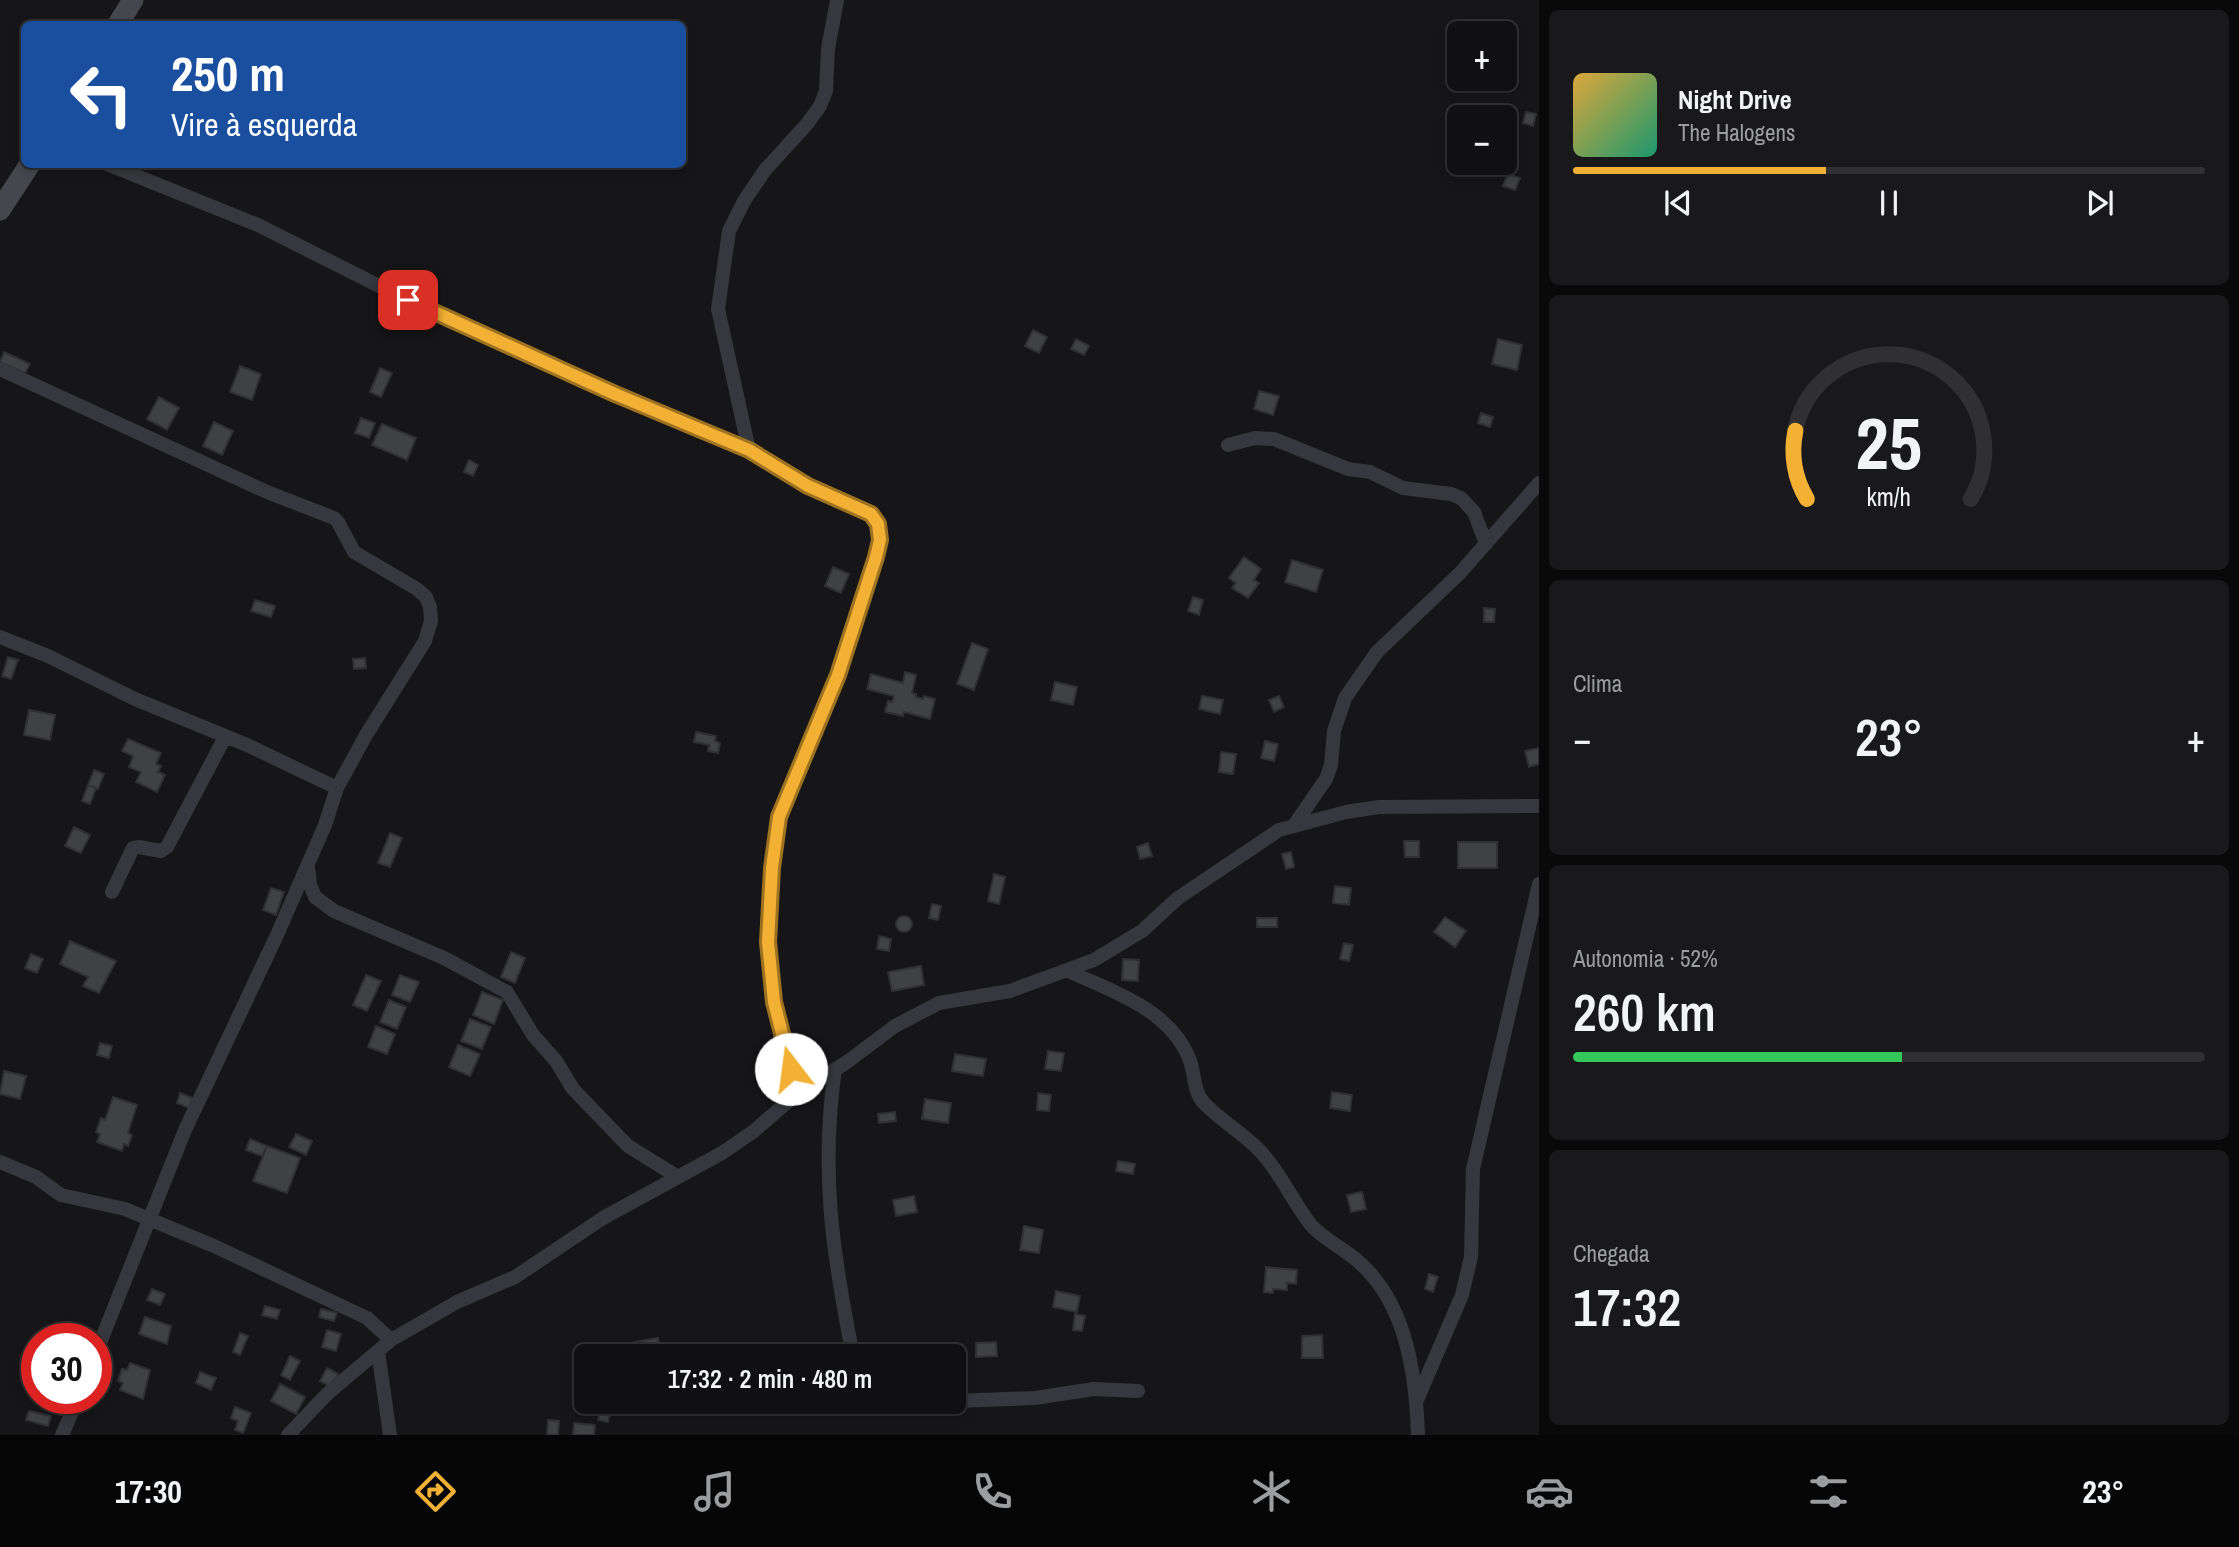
<!DOCTYPE html>
<html lang="pt">
<meta charset="utf-8">
<style>
:root{--surface:#101012;--page:#19191b;--text:#f1f3f6;--muted:#9c9d9f;--line:#303032;--accent:#f2b134}
body{margin:0;font-family:"Archivo Narrow",sans-serif;background:var(--page);color:var(--text);height:100vh;display:flex;flex-direction:column;font-size:26px;white-space:nowrap}
*{box-sizing:border-box;margin:0}
p{font-size:23px;color:var(--muted)}
.icon{flex:none;width:38px;height:38px;fill:none;stroke:currentColor;stroke-width:2;stroke-linecap:round;stroke-linejoin:round}
.map{position:relative;flex:1;overflow:hidden}
.drawer{display:flex;flex-direction:column;gap:10px;padding:10px;background:#09090a;width:700px}
.drawer>*{flex:none}
.top-card{position:absolute;left:21px;top:21px;width:665px;height:147px;border-radius:10px;box-shadow:0 4px 10px #0003,0 0 0 2px var(--line);background:#1a4fa0;color:#fff;overflow:hidden}
.fabs{position:absolute;left:1447px;top:21px;display:grid;gap:14px}
.fabs a{display:grid;place-items:center;width:70px;height:70px;border-radius:10px;background:var(--surface);box-shadow:0 4px 10px #0003,0 0 0 2px var(--line);font-size:35px}
.speed{position:absolute;left:21px;top:1323px;display:flex;gap:14px;font-size:35px;font-weight:700;text-align:center}
.speed>*{display:grid;place-content:center;width:91px;height:91px;border-radius:50%;background:var(--surface);box-shadow:0 4px 10px #0003,0 0 0 2px var(--line);line-height:1}
.speed .limit{border:10px solid #d22;background:#fff;color:#111}
.pin{position:absolute;display:grid;place-items:center;width:60px;height:60px;color:#fff;margin:-30px;border-radius:14px;box-shadow:0 4px 10px #0006}
.me{position:absolute;width:77px;margin:-38px;rotate:345deg;stroke-linejoin:round;filter:drop-shadow(0 0 5px #0008)}
.turn{display:flex;align-items:center;gap:24px;height:147px;padding:0 35px;font-size:32px}
.turn .icon{width:91px;height:91px;stroke-width:2.5}
.turn b{display:block;font-size:49px;line-height:60px}
.big{font-size:52px;font-weight:600;line-height:1.1}
.drawer .widget{flex:1;display:flex;flex-direction:column;justify-content:center;gap:10px;min-width:0;padding:0 24px;border-radius:10px;background:var(--page)}
.drawer .dial{align-items:center;gap:0}
.dial svg{height:182px;overflow:visible;fill:none;stroke:var(--line);stroke-width:7;stroke-linecap:round;text-anchor:middle}
.dial text{fill:var(--text);stroke:none}
.song{display:flex;align-items:center;gap:21px}
.cover{width:84px;height:84px;border-radius:10px;background:linear-gradient(135deg,hsl(40 70% 55%),hsl(160 70% 35%))}
.played{height:7px;border-radius:4px;background:linear-gradient(90deg,var(--accent) 40%,var(--line) 40%)}
.keys{display:flex;justify-content:space-around;direction:ltr}
.heat{display:flex;justify-content:space-between;align-items:center;font-size:38px;direction:ltr}
.charge{height:10px;border-radius:5px;background:linear-gradient(90deg,#34c759 52%,var(--line) 0)}
.trip{position:absolute;left:574px;top:1344px;width:392px;height:70px;border-radius:10px;background:var(--surface);box-shadow:0 4px 10px #0003,0 0 0 2px var(--line);font-weight:600;line-height:70px;text-align:center}
.dock{display:flex;height:112px;justify-content:space-around;align-items:center;background:#060607;color:var(--muted)}
.dock .icon{width:49px;height:49px}
.dock .selected{color:var(--accent)}
.dock b{font-size:32px;color:var(--text)}
main{display:flex;flex:1;min-height:0}
.map>svg:first-child{display:block}
.building{fill:#404145;stroke:#303034;stroke-width:2}
.lines{fill:none;stroke-linecap:round;stroke-linejoin:round}
.street{stroke:#37383d;stroke-width:14}
.secondary{stroke:#45474d;stroke-width:21}
.route-casing{stroke:#9d7322;stroke-width:18}
.route{stroke:#f2b134;stroke-width:12}
</style>
<main>
<div class="map">
<svg width="1539" height="1435" viewBox="0 0 1539 1435">
<rect width="100%" height="100%" fill="#161618"/>
<path class="building" d="M1526,112L1536,114L1533,126L1523,123Z
M1508,174L1520,178L1515,190L1503,186Z
M1033,330L1047,337L1039,353L1025,346Z
M1076,339L1089,346L1084,355L1071,349Z
M1498,339L1522,345L1517,370L1492,364Z
M4,352L30,364L25,373L0,362Z
M240,366L261,374L252,400L230,392Z
M380,368L392,373L381,397L370,392Z
M1259,391L1279,396L1273,415L1254,409Z
M159,397L179,408L167,430L147,419Z
M1481,413L1493,417L1490,427L1478,423Z
M361,418L375,423L369,438L355,433Z
M214,422L233,431L222,455L203,446Z
M382,424L416,438L407,460L372,445Z
M469,460L478,465L473,476L464,472Z
M1244,557L1261,569L1254,580L1259,583L1248,598L1232,588L1236,583L1229,578Z
M1292,560L1323,570L1316,592L1285,582Z
M833,567L849,574L841,593L825,586Z
M1193,597L1203,600L1199,615L1188,611Z
M255,600L275,606L271,617L251,611Z
M1484,608L1495,609L1494,622H1484Z
M972,643L988,649L974,690L957,684Z
M8,657L18,660L11,679L2,676Z
M365,658L366,668L354,669L353,659Z
M905,672L916,675L912,693L916,694V697L923,699L924,696L935,699L930,719L904,712L903,716L885,712L888,701L892,702L894,696L867,689L871,674L903,683Z
M1055,682L1077,687L1073,705L1051,700Z
M1202,696L1223,700L1220,714L1199,709Z
M1279,696L1284,707L1274,712L1269,700Z
M29,710L55,715L50,740L24,735Z
M696,732L716,736L715,741L720,743L718,753L708,751L709,745L694,742Z
M128,739L161,753L156,764L161,766L158,772L165,775L157,792L136,782L141,772L129,767L133,756L122,751Z
M1265,741L1278,744L1274,761L1261,758Z
M1539,748V764L1529,767L1525,751Z
M1221,752L1236,754L1233,774L1219,772Z
M94,770L104,774L98,789L88,785Z
M88,785L96,788L90,804L82,801Z
M74,827L90,835L81,853L65,846Z
M390,833L402,838L390,867L378,863Z
M1404,841H1419V857H1405Z
M1458,842H1497V868H1458Z
M1148,843L1152,856L1140,859L1137,847Z
M1291,852L1294,867L1286,869L1282,854Z
M994,874L1005,877L999,904L988,901Z
M1335,886L1351,888L1349,905L1333,903Z
M271,888L284,892L276,915L263,910Z
M932,904L941,906L938,920L929,918Z
M896 924a8 8 0 1 1 16 0a8 8 0 1 1-16 0Z
M1445,917L1466,931L1455,947L1434,932Z
M1257,918H1277V927H1257Z
M879,936L891,939L889,951L877,949Z
M70,941L116,961L99,993L83,986L88,977L60,964Z
M1344,943L1353,945L1349,961L1340,959Z
M511,952L525,958L515,983L501,977Z
M31,954L43,959L37,973L25,968Z
M1123,959L1139,960L1138,981L1122,980Z
M921,966L924,985L892,991L888,972Z
M366,975L381,981L367,1011L353,1005Z
M400,975L419,982L410,1002L392,995Z
M482,992L503,1000L494,1024L473,1015Z
M389,1000L406,1007L397,1029L380,1022Z
M470,1019L491,1027L482,1049L461,1041Z
M376,1026L395,1034L387,1054L368,1047Z
M100,1043L112,1046L109,1058L97,1055Z
M458,1045L480,1054L470,1076L449,1067Z
M1048,1051L1064,1053L1061,1071L1045,1069Z
M955,1054L986,1059L983,1076L952,1071Z
M4,1071L26,1076L20,1099L0,1094Z
M1332,1092L1352,1095L1350,1111L1330,1108Z
M180,1093L193,1098L189,1108L177,1103Z
M1038,1093L1051,1095L1049,1111L1037,1110Z
M113,1097L137,1105L128,1133L132,1135L128,1146L124,1144L122,1151L97,1142L100,1134L96,1132L101,1118L105,1120Z
M925,1099L951,1103L948,1123L922,1119Z
M895,1112L896,1121L879,1123L878,1114Z
M296,1134L312,1141L306,1155L289,1147Z
M250,1139L267,1146L262,1156L246,1150Z
M267,1146L300,1158L287,1193L253,1181Z
M1118,1161L1135,1164L1133,1174L1116,1171Z
M1362,1192L1366,1209L1351,1212L1347,1195Z
M914,1196L917,1212L896,1216L893,1200Z
M1024,1226L1043,1230L1039,1253L1020,1250Z
M1266,1267L1297,1270L1296,1284L1287,1283V1290L1273,1289V1293L1264,1292Z
M1429,1274L1438,1277L1433,1292L1425,1289Z
M152,1289L165,1294L160,1305L147,1300Z
M1056,1291L1080,1296L1077,1312L1053,1307Z
M265,1306L280,1310L277,1319L262,1315Z
M321,1309L337,1313L334,1321L319,1317Z
M1075,1314L1085,1316L1082,1331L1073,1330Z
M145,1317L171,1326L167,1344L139,1334Z
M327,1330L341,1334L336,1351L322,1347Z
M240,1333L248,1336L240,1355L233,1352Z
M1322,1335L1323,1358H1302V1336Z
M658,1338L661,1356H636L634,1342Z
M996,1342L997,1356L976,1357V1343Z
M576,1354L588,1356L586,1376L573,1374Z
M290,1356L300,1361L290,1380L281,1375Z
M130,1363L150,1370L143,1399L120,1390L123,1383L118,1381L122,1369L127,1370Z
M327,1368L338,1374L331,1387L320,1381Z
M200,1372L216,1378L211,1390L196,1383Z
M280,1384L305,1397L296,1414L271,1401Z
M602,1403L612,1405L608,1422L598,1420Z
M235,1407L251,1413L243,1433L235,1430L238,1421L231,1418Z
M29,1411L51,1416L48,1426L26,1420Z
M548,1420L559,1421L558,1435H547Z
M574,1423L595,1425L594,1435H573Z"/>
<g class="lines">
<path class="street" d="M107,164L258,225L425,309L749,450L808,486L871,514L879,524L880,540L876,557L838,675L779,817L772,868L768,942L774,1002L798,1093
M0,369L267,492L334,518L338,522L354,552L417,589L426,597L430,607L431,621L425,641L366,735L337,788L325,825L277,935L185,1130L96,1353
M1228,445L1255,438L1274,439L1348,469L1370,472L1403,488L1451,494L1461,498L1474,512L1486,544
M749,450L718,309L729,231L744,201L765,170L807,124L820,106L826,91L828,49L837,0
M0,637L48,656L135,699L247,745L337,788
M1295,824L1326,779L1331,765L1334,731L1345,698L1377,652L1460,573L1539,483
M308,867L310,884L315,897L334,911L444,958L507,992L533,1035L556,1061L573,1089L628,1146L678,1177
M112,892L133,848L139,847L161,851L167,847L225,737
M1068,971C1112,991 1169,1009 1189,1058C1195,1072 1193,1092 1204,1103C1221,1121 1243,1133 1260,1151C1281,1173 1292,1201 1311,1225C1325,1241 1346,1249 1361,1264C1407,1306 1416,1376 1418,1435
M835,1069C820,1173 833,1255 853,1356
M0,1162L36,1177L61,1195L125,1209L214,1246L367,1318L391,1340
M378,1351L390,1435
M1417,1400L1462,1295L1471,1257L1473,1169L1539,884
M954,1401L1035,1398L1094,1389L1138,1391
M865,1402L872,1405L934,1402
M62,1435L78,1398
M288,1435L327,1394L391,1340L457,1302L515,1277L603,1218L722,1153L754,1131L798,1093L847,1062L895,1026L939,1003L1010,991L1094,960L1142,931L1178,898L1279,830L1346,812L1379,807L1539,806"/>
<path class="secondary" d="M118,24L133,0
M0,210L30,164"/>
</g>
<g class="lines">
<g class="route-casing">
<path id="route" d="M408,300L615,394L749,450L808,486L871,514L878,524L880,540L876,557L838,675L779,817L772,868L768,942L774,1002L791,1069"/>
</g>
<use href="#route" class="route"/>
</g>
</svg>
<div class="fabs">
<a>+</a>
<a>−</a>
</div>
<div class="speed"><div class="limit">30</div></div>
<div class="pin" style="left:408px;top:300px;background:#d93025"><svg class="icon" aria-label="arrive" viewBox="0 0 24 24"><path d="M6 21V4h12l-3 4 3 4H6"/></svg></div>
<svg class="me" style="left:791px;top:1069px" viewBox="-20 -20 40 40"><circle r="19" fill="#fff"/><path d="M0-13L10 11 0 6-10 11z" fill="#f2b134"/></svg>
<div class="trip">17:32 · 2 min · 480 m</div>
<div class="top-card">
<div class="turn"><svg class="icon" aria-label="left" viewBox="0 0 24 24"><path d="M17 20v-9H6M10 6l-5 5 5 5"/></svg><div><b>250 m</b>Vire à esquerda</div></div>
</div>
</div>
<section class="drawer">
<div class="widget">
<div class="song"><i class="cover"></i><div><b>Night Drive</b><p>The Halogens</p></div></div>
<div class="played"></div>
<div class="keys"><svg class="icon" aria-label="previous" viewBox="0 0 24 24"><path d="M18 5L8 12l10 7zM5 5v14"/></svg><svg class="icon" aria-label="pause" viewBox="0 0 24 24"><path d="M8 5v14M16 5v14"/></svg><svg class="icon" aria-label="next" viewBox="0 0 24 24"><path d="M6 5l10 7-10 7zM19 5v14"/></svg></div>
</div>
<div class="widget dial"><svg viewBox="0 0 100 80">
<path d="M14 69A42 42 0 1 1 86 69"/>
<path d="M14 69A42 42 0 0 1 9 39" stroke="#f2b134"/>
<text x="50" y="56" font-size="32" font-weight="700">25</text>
<text x="50" y="72" font-size="11">km/h</text>
</svg></div>
<div class="widget"><p>Clima</p>
<div class="heat"><a>−</a><b class="big">23°</b><a>+</a></div>
</div>
<div class="widget"><p>Autonomia · 52%</p><b class="big">260 km</b><div class="charge"></div></div>
<div class="widget"><p>Chegada</p><b class="big">17:32</b></div>
</section>
</main>
<nav class="dock">
<b>17:30</b>
<svg class="icon selected" aria-label="directions" viewBox="0 0 24 24"><path d="M12 3l9 9-9 9-9-9zM9 14v-3h6M13 9l2 2-2 2"/></svg>
<svg class="icon" aria-label="music" viewBox="0 0 24 24"><path d="M9 18V5l10-2v13"/><circle cx="6" cy="18" r="3"/><circle cx="16" cy="16" r="3"/></svg>
<svg class="icon" aria-label="phone" viewBox="0 0 24 24"><path d="M5 4h4l2 5-3 2q2 4 5 5l2-3 5 2v4C11 20 4 13 5 4z"/></svg>
<svg class="icon" aria-label="climate" viewBox="0 0 24 24"><path d="M12 3v18M4 7l16 10M4 17L20 7"/></svg>
<svg class="icon" aria-label="car" viewBox="0 0 24 24"><path d="M5 17H2v-5l4-1 3-4h7l3 4 3 1v5h-3M9 17h6M6 11h13"/><circle cx="7" cy="17" r="2"/><circle cx="17" cy="17" r="2"/></svg>
<svg class="icon" aria-label="filters" viewBox="0 0 24 24"><path d="M4 7h16M4 17h16"/><circle cx="9" cy="7" r="2"/><circle cx="15" cy="17" r="2"/></svg>
<b>23°</b>
</nav>
